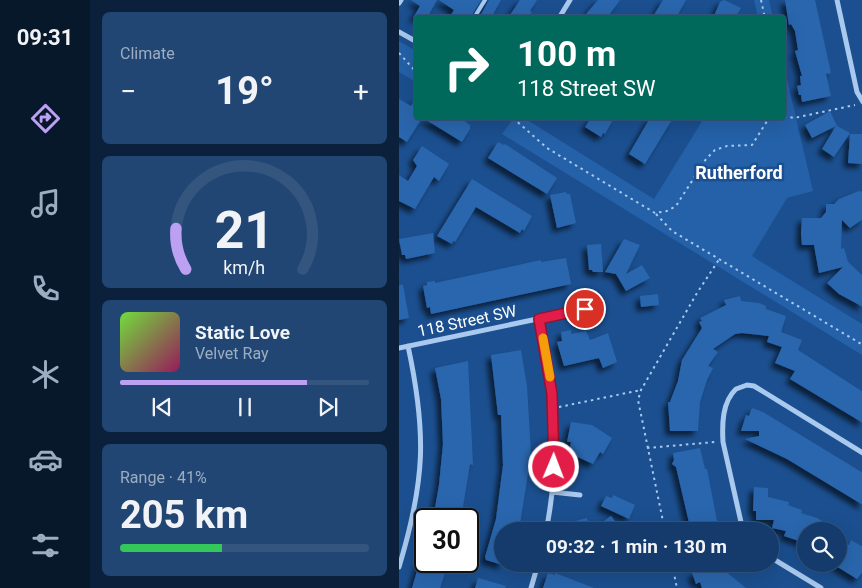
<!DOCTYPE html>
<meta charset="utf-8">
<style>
:root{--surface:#143b6b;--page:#214673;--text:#f1f3f6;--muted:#9dadc1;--line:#33557e;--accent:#bca0f2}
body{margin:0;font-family:Roboto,sans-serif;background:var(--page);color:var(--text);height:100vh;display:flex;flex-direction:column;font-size:19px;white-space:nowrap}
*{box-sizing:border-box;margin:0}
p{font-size:16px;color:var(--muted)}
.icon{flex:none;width:28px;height:28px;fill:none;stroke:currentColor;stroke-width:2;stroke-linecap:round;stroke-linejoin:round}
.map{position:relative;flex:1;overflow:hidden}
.drawer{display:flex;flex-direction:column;gap:12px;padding:12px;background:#0b203b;width:309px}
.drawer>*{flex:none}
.hud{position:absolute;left:15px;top:15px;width:372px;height:105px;border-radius:5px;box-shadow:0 5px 20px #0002,0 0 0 1px var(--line);background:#00695c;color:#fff;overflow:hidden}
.fabs{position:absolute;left:398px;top:522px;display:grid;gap:10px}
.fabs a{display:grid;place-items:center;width:50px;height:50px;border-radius:50%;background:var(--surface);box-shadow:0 5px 20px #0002,0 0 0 1px var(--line);font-size:25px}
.speed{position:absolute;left:15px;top:508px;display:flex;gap:10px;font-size:25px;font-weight:700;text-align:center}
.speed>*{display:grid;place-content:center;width:65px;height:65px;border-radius:50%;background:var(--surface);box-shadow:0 5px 20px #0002,0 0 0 1px var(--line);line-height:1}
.speed .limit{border:2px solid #111;border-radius:8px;background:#fff;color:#111}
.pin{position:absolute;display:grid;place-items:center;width:42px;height:42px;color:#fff;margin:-21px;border:2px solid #fff;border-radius:50%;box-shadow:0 1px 5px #0007}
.me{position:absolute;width:55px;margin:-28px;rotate:1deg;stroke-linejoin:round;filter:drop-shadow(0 0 4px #0008)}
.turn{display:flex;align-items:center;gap:18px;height:105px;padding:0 20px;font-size:22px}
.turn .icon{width:65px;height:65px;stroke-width:2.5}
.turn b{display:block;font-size:35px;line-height:42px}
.big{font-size:38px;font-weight:700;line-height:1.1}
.drawer .widget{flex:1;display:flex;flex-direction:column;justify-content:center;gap:8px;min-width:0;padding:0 18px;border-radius:8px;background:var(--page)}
.drawer .dial{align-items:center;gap:0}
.dial svg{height:130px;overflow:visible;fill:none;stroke:var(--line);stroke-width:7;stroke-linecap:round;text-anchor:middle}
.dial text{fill:var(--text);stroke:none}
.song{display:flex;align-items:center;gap:15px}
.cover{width:60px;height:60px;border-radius:8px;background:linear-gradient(135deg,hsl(100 70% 55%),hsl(330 70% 35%))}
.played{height:5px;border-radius:2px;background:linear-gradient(90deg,var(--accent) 75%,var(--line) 75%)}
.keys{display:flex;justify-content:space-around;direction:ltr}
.heat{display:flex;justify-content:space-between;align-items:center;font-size:28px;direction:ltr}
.charge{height:8px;border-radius:4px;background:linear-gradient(90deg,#34c759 41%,var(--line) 0)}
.trip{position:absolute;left:95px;top:522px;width:285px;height:50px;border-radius:25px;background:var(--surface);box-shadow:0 5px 20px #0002,0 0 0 1px var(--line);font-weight:700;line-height:50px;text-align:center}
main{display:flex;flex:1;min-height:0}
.tab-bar{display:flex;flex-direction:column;width:90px;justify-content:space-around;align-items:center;background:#08182b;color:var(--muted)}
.tab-bar .icon{width:35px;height:35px}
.tab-bar .selected{color:var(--accent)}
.tab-bar b{font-size:22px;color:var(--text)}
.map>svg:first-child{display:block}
.green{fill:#2461a8}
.building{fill:#2a66ad;filter:url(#shadow)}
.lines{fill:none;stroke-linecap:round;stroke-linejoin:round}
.path{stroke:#a9c9ee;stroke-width:2;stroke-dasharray:2.5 4;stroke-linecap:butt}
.service{stroke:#a9c9ee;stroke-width:4}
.minor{stroke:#a9c9ee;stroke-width:5}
.route-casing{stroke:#92132f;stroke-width:12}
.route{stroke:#e11d48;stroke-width:9}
.slow{stroke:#f59e0b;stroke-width:9}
.labels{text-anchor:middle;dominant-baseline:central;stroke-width:5;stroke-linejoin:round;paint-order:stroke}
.street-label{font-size:16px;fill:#fff;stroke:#1b4f8f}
.neighbourhood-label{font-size:18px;font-weight:bold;fill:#fff;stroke:#1b4f8f}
</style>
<main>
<nav class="tab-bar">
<b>09:31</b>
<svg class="icon selected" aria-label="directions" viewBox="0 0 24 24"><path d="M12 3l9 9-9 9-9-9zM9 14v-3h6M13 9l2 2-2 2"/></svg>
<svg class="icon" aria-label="music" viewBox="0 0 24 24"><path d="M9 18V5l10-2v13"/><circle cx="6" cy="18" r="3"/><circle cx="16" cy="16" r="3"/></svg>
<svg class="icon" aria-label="phone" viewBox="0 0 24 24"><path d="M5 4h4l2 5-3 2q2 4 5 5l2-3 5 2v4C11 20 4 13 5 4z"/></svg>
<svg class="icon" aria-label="climate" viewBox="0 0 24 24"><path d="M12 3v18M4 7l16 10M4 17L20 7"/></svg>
<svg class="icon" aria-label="car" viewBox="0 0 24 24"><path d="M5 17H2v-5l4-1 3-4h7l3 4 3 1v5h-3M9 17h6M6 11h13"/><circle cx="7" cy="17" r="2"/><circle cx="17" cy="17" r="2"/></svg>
<svg class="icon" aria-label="filters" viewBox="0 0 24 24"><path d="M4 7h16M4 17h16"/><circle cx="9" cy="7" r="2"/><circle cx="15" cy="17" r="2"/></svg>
</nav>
<section class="drawer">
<div class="widget"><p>Climate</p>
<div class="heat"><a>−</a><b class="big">19°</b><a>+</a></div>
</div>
<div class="widget dial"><svg viewBox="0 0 100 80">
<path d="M14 69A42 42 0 1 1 86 69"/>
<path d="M14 69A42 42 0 0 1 8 44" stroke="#bca0f2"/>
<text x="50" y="56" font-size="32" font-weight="700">21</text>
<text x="50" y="72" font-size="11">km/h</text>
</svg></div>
<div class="widget">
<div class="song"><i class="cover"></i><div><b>Static Love</b><p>Velvet Ray</p></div></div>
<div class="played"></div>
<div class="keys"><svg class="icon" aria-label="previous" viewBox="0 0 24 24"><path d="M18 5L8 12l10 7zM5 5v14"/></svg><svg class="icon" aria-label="pause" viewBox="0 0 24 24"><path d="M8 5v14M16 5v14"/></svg><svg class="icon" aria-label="next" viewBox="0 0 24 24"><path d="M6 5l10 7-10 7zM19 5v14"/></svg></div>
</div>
<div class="widget"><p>Range · 41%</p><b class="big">205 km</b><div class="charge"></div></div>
</section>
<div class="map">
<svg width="464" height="588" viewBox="0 0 464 588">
<defs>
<filter id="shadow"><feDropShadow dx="-4.5" dy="4.5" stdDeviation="2.5" flood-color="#0009"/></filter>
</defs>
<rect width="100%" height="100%" fill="#1b4f8f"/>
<path class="green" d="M355,0H370L374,17H359Z
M0,41L17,51V82L0,72Z
M385,66L414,191L388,198L353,256L463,324V355L103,134L115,118H125L255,199L305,118H385Z"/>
<path class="building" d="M12,0H38L28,18H14L21,6Z
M40,0H82L71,18H50L55,10Z
M90,0H102L92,18H80Z
M121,0H138L131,11L133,12L129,18H109Z
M199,0H221L208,18H192L187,14Z
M264,0H287L277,18H253Z
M325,0L342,8L336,18H314L321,2Z
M386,0H416L432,73L427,74L432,96L403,102L402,95H400L398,86L402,85L401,76H403L396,51L399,50L396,31L392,24L390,25Z
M18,96V118H23L8,142L0,137V99L12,106Z
M431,111L438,126L451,133L435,157L423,149L437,126L413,138L406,125Z
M24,118H61L71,125V129L63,142Z
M192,118H215L206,134L204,133L202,137L186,127Z
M251,118H274L246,164L230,154Z
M451,134H464V164L449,163Z
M99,142L105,145L106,144L158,178L148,194L89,158Z
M23,146L50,164L40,181L35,177L16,209L0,201V175L9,181L18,166L14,160Z
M73,179L133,216L125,231L123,229L121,233L77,207L56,242L54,241L53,244L38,236Z
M460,191L464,192V219L451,228L443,220L442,249L445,248L449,262L464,276V307L440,294L428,283L444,267L420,273L415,245H403L402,234L403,218H422L427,212V204H435L440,199Z
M167,192L168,194H171L177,223L158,228L151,195Z
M34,233L36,253L7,259L6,255H3L0,239Z
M225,239L241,245L227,274L243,265L251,278L227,291L217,274L206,272Z
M202,244L204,272H194L193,270H190L188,245Z
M167,258L172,284L32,314L31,307L28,308L24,286L28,285V282L36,281V283L142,260V262Z
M0,285H4L10,318L0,320Z
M259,294L260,305L242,307L241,296Z
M341,296L342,301L360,303L367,306V309L387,316L382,332L403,340L399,350L464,392V423L391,379L396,371L376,363L383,347L368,342L370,336L343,333L336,334L314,349L319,352L309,366L314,368L308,380L301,402L299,431H271L269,402H271L279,381L283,360L303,328L300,322L303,321L301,318L327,305L325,300Z
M172,330V334L187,331L191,340L209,333L218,362L204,368L200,358L165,366L158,342L163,341L162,332Z
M122,350L128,386L132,454L120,531H104V565L87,560L86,557L97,519L104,465L102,415H99L92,355Z
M69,361L74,465L71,464L62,519H34L40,485L44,444L42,399L36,368Z
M353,408L364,412L464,473V505L388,459L346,439L360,436V431H342L347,415L350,416Z
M172,422L193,425L213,438L204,454L201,452L194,464L170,453L172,442H168Z
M301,448L306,469H308L320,531H292L277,467L273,464L275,460L274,453Z
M355,487L369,488V497L390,502L389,505L403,510L402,513L418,518L430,525L427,531H406V543L385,536L387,531L373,528L375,520H357V511H354Z
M214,495L236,505L230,519L202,506L207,496L213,498Z
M212,516L223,531H179L176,521L188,518L191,531Z
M439,539L450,545L452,540L464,547V571L458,579L437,566L440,557Z
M21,561H50L41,588H13Z
M308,564H322L325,570L347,588H303L301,582L297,584L293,573L309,567Z
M149,573L156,575V573L195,588H144Z
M79,578L107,586L106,588H76Z"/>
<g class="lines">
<path class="path" d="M362,0L366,18
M0,53L18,73
M385,116L395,118L456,105
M114,118L148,148L256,213L268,211L277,206L307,159L316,150L328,146L353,145L370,118
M257,214L273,231L464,345
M160,407L242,390
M248,448L316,442
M266,531L239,400L242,390L298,293L321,258
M273,564L278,588"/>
<path class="service" d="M75,18L86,0"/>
<path class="minor" d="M438,0L458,92L464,102
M0,3L2,0
M160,18L171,0
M0,32L18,42
M140,319C155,390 162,459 147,531
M0,348L181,310L201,309
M153,492L181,495
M344,531L324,442C323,425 323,402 337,389L348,385L355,386L464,453
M371,557L422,588
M0,567C26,481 28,434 9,346
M132,588L139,564"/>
</g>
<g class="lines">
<g class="route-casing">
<path id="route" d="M155,467L153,394L140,319L186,309"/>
</g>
<use href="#route" class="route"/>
<path class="slow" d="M144,338L151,377"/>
</g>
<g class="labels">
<g class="street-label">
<text transform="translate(68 321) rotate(-12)">118 Street SW</text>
</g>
<g class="neighbourhood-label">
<text x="340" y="172">Rutherford</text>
</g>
</g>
</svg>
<div class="fabs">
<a><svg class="icon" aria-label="search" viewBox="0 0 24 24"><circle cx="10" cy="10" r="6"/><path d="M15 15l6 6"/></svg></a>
</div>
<div class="speed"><div class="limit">30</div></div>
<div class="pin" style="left:186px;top:309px;background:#d93025"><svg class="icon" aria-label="arrive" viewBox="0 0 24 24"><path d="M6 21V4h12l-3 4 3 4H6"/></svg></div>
<svg class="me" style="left:155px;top:467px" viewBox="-20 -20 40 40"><circle r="17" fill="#e11d48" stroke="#fff" stroke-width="3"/><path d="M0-11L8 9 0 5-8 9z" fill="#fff"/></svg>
<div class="trip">09:32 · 1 min · 130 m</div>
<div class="hud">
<div class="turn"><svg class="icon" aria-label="right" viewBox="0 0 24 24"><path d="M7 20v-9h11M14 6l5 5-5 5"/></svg><div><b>100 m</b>118 Street SW</div></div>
</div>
</div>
</main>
